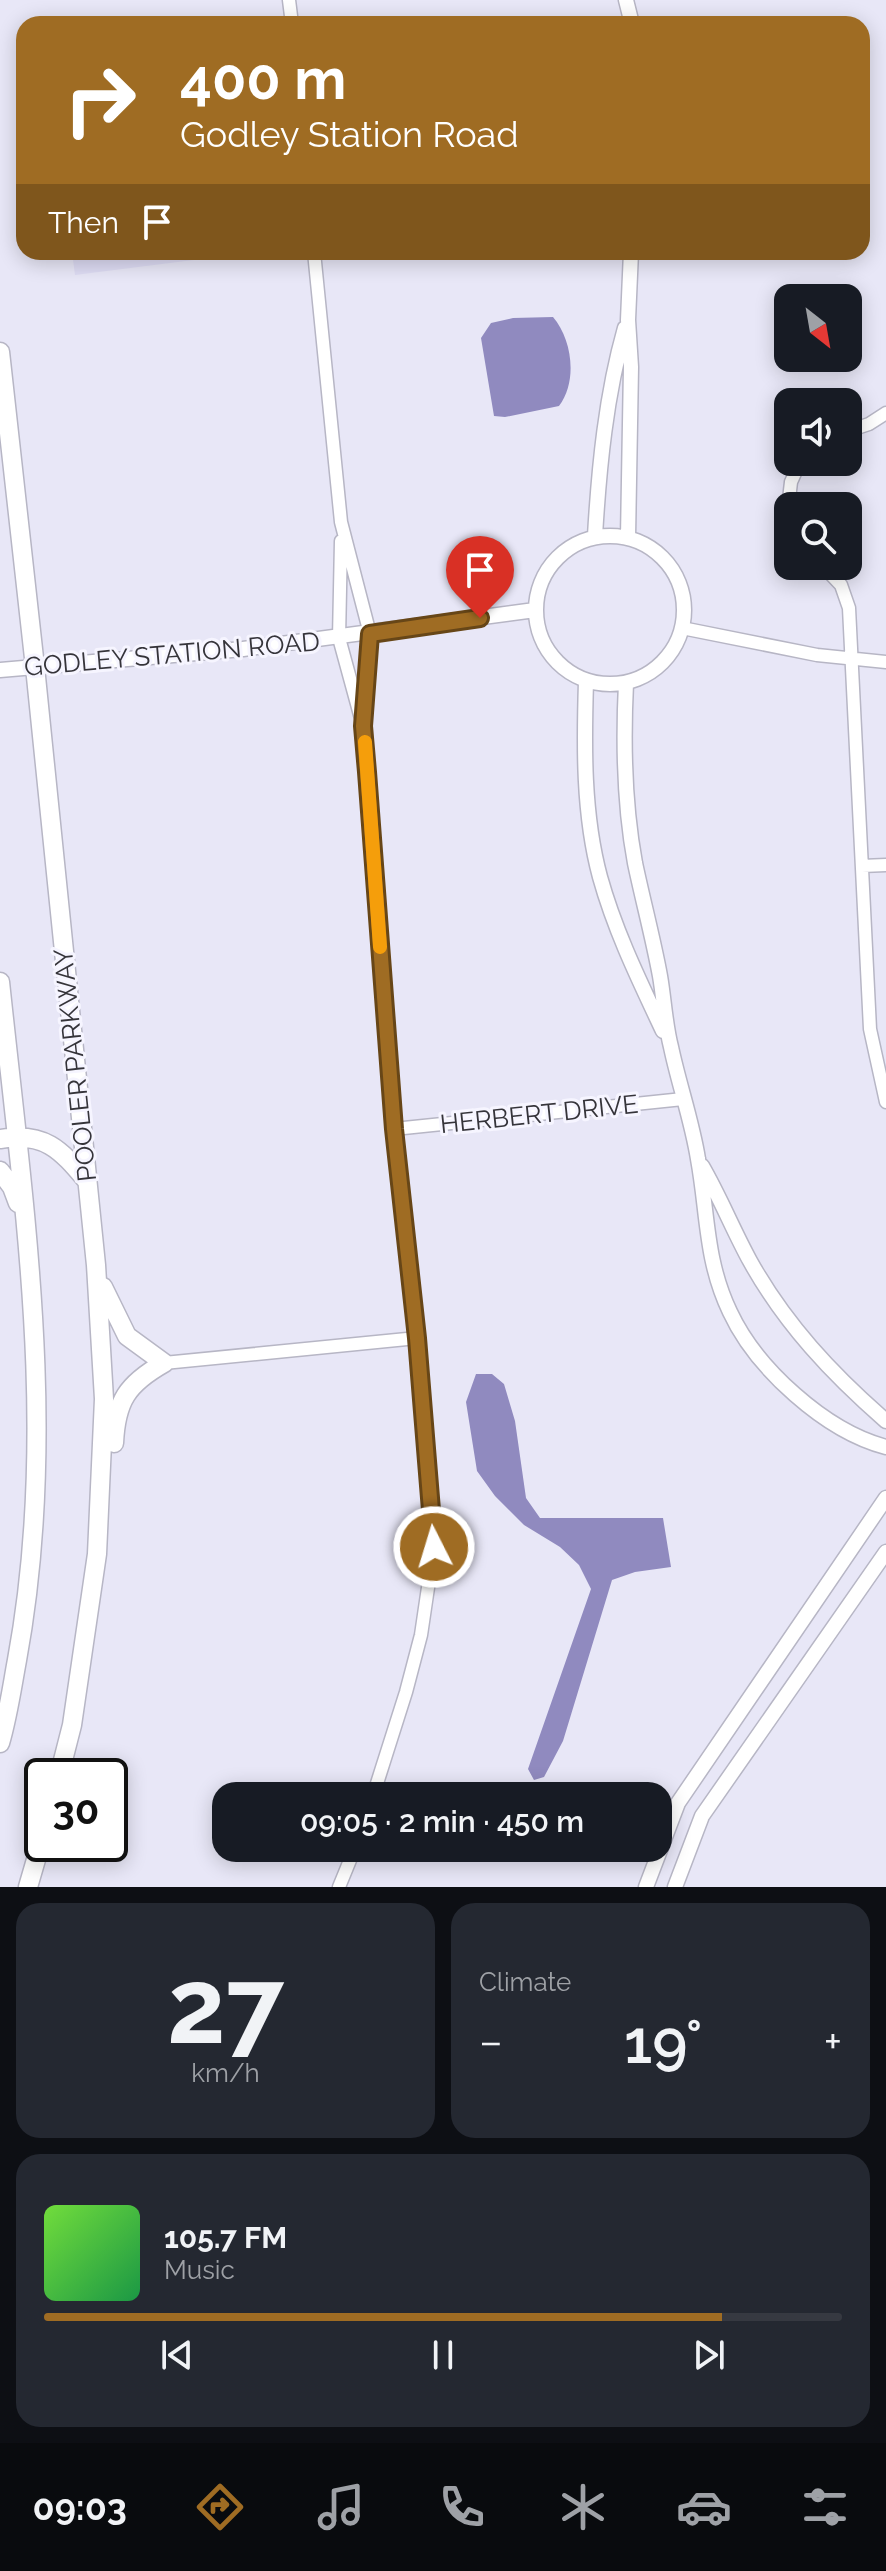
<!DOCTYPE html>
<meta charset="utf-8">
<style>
:root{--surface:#171b24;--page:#242831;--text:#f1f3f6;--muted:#9ea1a6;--line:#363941;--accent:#9f6c23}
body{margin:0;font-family:Raleway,sans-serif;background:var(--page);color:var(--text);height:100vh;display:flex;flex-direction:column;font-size:30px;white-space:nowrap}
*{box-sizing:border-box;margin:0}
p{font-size:26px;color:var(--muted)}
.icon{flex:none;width:44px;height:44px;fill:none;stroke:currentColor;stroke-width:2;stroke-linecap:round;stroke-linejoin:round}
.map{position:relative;height:1887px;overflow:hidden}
.panel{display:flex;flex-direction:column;gap:16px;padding:16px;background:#0d0f14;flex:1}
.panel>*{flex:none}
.banner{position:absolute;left:16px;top:16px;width:854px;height:244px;border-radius:24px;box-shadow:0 4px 20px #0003;background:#9f6c23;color:#fff;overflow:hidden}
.needle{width:52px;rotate:149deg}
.tools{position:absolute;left:774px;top:284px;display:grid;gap:16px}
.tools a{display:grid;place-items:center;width:88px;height:88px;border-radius:16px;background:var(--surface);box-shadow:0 4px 20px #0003;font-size:40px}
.speed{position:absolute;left:24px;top:1758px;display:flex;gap:16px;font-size:40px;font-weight:700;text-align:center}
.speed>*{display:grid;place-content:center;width:104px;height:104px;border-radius:50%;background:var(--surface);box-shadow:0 4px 20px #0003;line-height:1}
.speed .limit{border:4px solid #111;border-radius:12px;background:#fff;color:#111}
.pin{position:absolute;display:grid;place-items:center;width:68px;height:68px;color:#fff;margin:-82px -34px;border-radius:50% 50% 50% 0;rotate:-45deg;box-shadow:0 0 8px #0007}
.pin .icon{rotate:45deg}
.me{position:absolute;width:88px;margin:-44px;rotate:355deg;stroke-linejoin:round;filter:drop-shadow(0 0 6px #0008)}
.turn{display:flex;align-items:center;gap:28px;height:168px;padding:0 32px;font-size:36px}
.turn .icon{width:104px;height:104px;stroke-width:2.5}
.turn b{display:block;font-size:56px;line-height:68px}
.then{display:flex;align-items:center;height:76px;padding:0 32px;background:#0003;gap:16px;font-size:30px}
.big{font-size:60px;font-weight:600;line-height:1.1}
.panel .widget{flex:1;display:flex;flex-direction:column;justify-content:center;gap:12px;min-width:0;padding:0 28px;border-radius:24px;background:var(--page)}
.panel .dial{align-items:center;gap:0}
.dial b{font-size:104px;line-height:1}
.song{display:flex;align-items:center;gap:24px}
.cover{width:96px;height:96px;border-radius:12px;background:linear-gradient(135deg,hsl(100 70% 55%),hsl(140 70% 35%))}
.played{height:8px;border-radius:4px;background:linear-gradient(90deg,var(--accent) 85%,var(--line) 85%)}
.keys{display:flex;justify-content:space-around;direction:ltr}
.heat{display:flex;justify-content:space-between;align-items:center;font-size:44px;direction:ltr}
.panel .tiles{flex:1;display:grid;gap:16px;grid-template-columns:1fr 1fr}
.widget:last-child{grid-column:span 2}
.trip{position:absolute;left:212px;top:1782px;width:460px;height:80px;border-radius:24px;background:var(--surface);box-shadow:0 4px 20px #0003;font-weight:600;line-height:80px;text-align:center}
.dock{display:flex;height:128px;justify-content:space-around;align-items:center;background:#090b0e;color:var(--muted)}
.dock .icon{width:56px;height:56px}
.dock .active{color:var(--accent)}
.dock b{font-size:36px;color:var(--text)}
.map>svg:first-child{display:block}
.built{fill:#dddbf3}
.water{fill:#908abf}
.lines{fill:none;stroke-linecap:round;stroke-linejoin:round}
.minor-casing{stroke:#b7b6c5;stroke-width:15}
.tertiary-casing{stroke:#b7b6c5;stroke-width:17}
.primary-casing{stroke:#b7b6c5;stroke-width:21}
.minor{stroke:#fff;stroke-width:12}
.tertiary{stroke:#fff;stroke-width:14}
.primary{stroke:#fff;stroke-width:18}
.route-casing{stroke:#674617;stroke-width:20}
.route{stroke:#9f6c23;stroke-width:14}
.slow{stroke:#f59e0b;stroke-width:14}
.labels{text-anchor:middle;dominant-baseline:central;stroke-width:6;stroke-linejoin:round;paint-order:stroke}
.street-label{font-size:26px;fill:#35343a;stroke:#f6f5ff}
</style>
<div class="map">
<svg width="886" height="1887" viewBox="0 0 886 1887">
<rect width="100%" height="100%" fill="#e8e7f7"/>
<path class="built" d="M72,252H257L75,275Z"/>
<path class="water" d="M553,317C572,339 578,381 559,406L505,417L494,416L481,338L491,323L513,318Z
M476,1374H492L504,1384L515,1421L526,1498L540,1518H663L671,1567L635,1572L612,1580L563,1741L544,1777L534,1780L528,1769L591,1589L579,1565L560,1547L524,1525L495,1496L477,1471L466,1402Z"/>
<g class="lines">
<g class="minor-casing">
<path id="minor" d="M289,0L292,24
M314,252L341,522L370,634L363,726L394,1129L417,1338L434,1547L421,1635L406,1692L373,1796
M848,431L869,424L886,413
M788,508L791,482L800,462
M341,541L339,638L360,715
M823,566L841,585L849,608L870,1029L886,1102
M682,628L817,655L886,662
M862,866L886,865
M394,1129L683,1099
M164,1363L417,1338
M339,1887L355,1848"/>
</g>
<g class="tertiary-casing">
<path id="tertiary" d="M626,0L632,24
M536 610a74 74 0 1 1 148 0a74 74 0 1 1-148 0Z
M595,536C599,467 606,395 625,328
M628,537L631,367L628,320L631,252
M0,670L243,649L535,610
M586,681C584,746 583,814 600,877C615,931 639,980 663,1031
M626,683C623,743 624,804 635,863C643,901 653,938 660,976C664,999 665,1024 671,1047C679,1085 692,1121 698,1159C708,1213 705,1260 730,1312C756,1368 825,1431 886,1447
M702,1166C720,1197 733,1230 750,1261C785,1324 832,1374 886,1421
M646,1887L678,1803L886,1498
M675,1887L702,1816L886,1552"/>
</g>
<g class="primary-casing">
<path id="primary" d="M0,352L35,667L96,1265L104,1399L97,1554L72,1725L59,1776
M0,982C24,1210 59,1432 17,1660C12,1687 8,1716 0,1743
M0,1139C45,1132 60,1149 87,1181
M0,1171L12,1187L18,1203
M103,1287L127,1336L164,1363C127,1384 116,1401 114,1443
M28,1887L42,1839"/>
</g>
<use href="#minor" class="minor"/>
<use href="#tertiary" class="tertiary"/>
<use href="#primary" class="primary"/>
</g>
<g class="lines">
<g class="route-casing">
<path id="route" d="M434,1547L417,1338L394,1129L367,772L363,726L370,634L480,618"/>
</g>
<use href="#route" class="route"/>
<path class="slow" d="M365,742L380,947"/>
</g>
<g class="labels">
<g class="street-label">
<text transform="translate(172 654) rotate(-5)">GODLEY STATION ROAD</text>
<text transform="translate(75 1065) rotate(-96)">POOLER PARKWAY</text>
<text transform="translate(539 1114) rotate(-6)">HERBERT DRIVE</text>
</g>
</g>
</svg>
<div class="tools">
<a><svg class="needle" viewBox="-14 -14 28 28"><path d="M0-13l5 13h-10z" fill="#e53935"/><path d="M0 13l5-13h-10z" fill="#9ea1a6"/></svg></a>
<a><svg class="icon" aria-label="sound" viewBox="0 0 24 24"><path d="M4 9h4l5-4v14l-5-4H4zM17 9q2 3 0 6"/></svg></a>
<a><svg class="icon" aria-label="search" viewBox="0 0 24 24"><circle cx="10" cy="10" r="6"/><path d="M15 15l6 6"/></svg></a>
</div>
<div class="speed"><div class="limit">30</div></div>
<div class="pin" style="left:480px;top:618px;background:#d93025"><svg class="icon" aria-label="arrive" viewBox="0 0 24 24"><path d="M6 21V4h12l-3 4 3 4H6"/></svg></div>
<svg class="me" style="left:434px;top:1547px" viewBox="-20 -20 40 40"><circle r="17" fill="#9f6c23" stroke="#fff" stroke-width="3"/><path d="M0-11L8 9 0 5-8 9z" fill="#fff"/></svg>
<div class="trip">09:05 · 2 min · 450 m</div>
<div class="banner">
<div class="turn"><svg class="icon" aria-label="right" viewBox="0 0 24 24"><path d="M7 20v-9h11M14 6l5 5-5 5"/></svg><div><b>400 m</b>Godley Station Road</div></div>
<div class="then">Then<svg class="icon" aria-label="arrive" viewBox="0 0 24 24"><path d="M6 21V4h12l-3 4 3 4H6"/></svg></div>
</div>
</div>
<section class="panel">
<div class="tiles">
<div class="widget dial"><b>27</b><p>km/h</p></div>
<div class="widget"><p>Climate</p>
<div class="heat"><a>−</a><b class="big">19°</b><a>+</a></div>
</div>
<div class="widget">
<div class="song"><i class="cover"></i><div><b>105.7 FM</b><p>Music</p></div></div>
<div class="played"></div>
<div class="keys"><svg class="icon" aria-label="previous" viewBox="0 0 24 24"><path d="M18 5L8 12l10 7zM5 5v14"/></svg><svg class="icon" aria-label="pause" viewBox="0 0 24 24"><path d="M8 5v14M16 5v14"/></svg><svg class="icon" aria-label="next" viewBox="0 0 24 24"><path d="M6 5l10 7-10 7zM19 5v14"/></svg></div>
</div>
</div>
</section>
<nav class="dock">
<b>09:03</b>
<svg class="icon active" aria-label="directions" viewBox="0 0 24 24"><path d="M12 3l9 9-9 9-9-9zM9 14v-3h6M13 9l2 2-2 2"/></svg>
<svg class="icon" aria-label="music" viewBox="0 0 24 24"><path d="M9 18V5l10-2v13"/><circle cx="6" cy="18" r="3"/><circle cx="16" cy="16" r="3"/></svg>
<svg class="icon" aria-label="phone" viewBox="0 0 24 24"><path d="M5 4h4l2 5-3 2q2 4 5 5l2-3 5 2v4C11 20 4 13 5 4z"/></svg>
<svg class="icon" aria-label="climate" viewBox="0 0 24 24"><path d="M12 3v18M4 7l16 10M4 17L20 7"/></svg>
<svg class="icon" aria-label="car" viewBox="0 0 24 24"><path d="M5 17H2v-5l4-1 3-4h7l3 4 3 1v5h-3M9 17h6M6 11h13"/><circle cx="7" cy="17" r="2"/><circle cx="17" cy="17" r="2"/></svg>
<svg class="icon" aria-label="filters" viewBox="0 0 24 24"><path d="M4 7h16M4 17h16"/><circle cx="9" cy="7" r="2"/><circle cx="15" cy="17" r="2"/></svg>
</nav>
